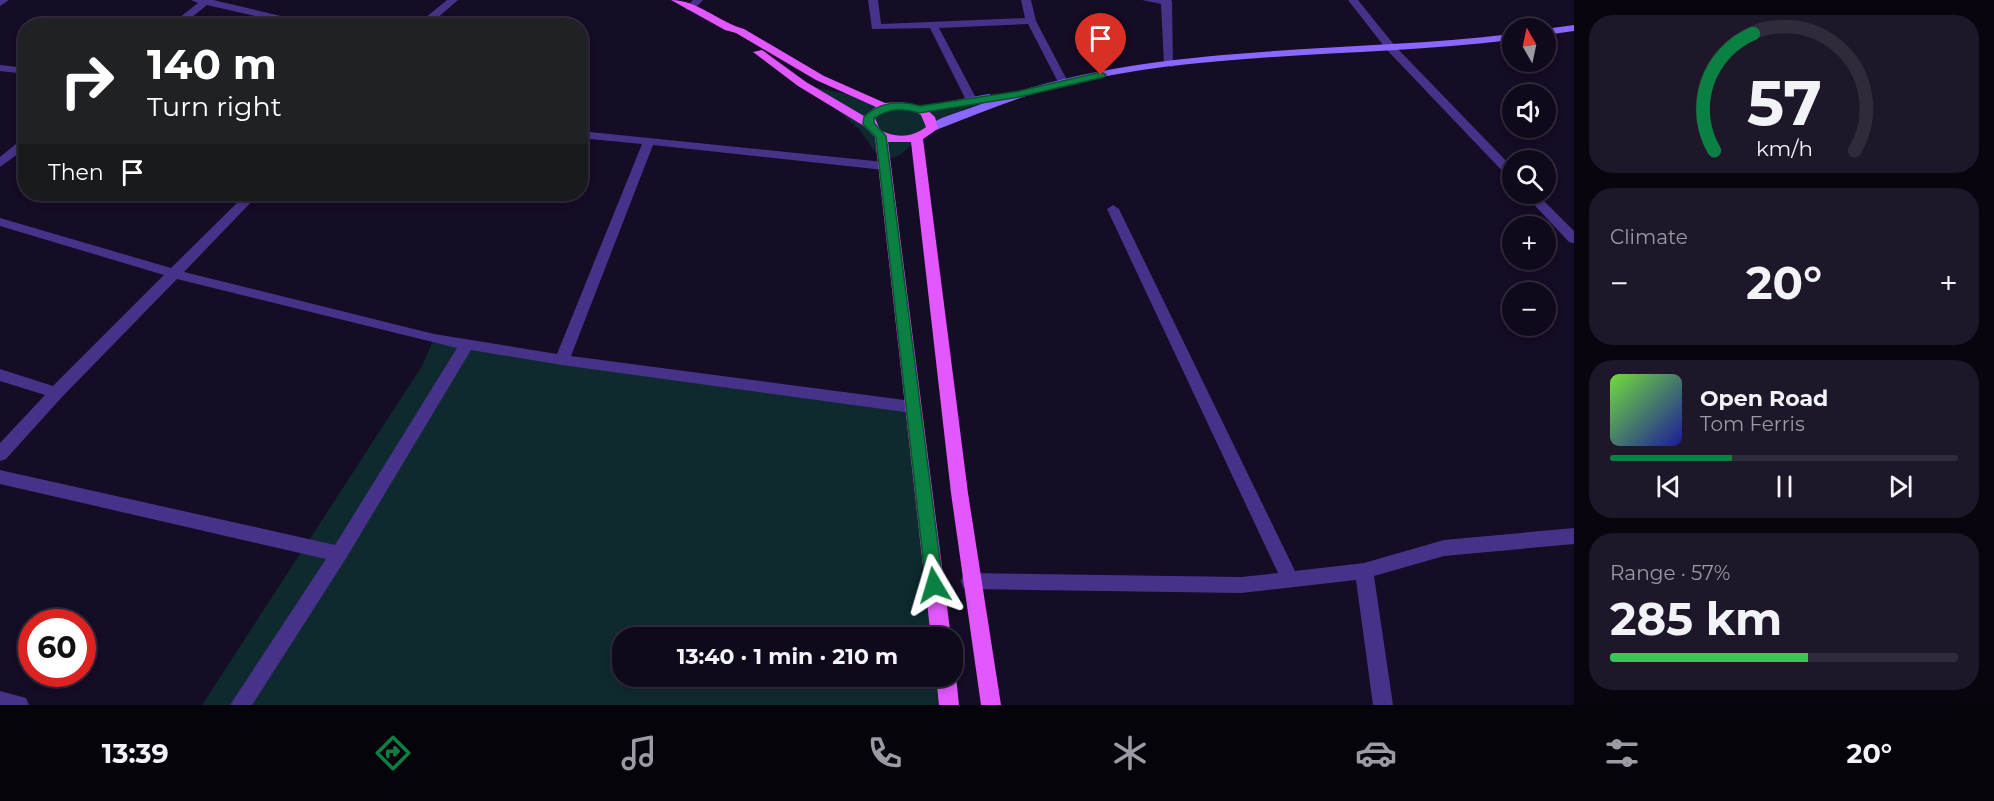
<!DOCTYPE html>
<meta charset="utf-8">
<style>
:root{--surface:#10091c;--page:#1e1729;--text:#f1f3f6;--muted:#9c9aa3;--line:#302a3b;--accent:#0b8043}
body{margin:0;font-family:Montserrat,sans-serif;background:var(--page);color:var(--text);height:100vh;display:flex;flex-direction:column;font-size:22px;white-space:nowrap}
*{box-sizing:border-box;margin:0}
p{font-size:20px;color:var(--muted)}
.icon{flex:none;width:33px;height:33px;fill:none;stroke:currentColor;stroke-width:2;stroke-linecap:round;stroke-linejoin:round}
.map{position:relative;flex:1;overflow:hidden}
.side{display:flex;flex-direction:column;gap:15px;padding:15px;background:#09050f;width:420px}
.side>*{flex:none}
.hud{position:absolute;left:18px;top:18px;width:570px;height:183px;border-radius:24px;box-shadow:0 3px 9px #0003,0 0 0 2px var(--line);background:#202124;color:#fff;overflow:hidden}
.needle{width:39px;rotate:351deg}
.buttons{position:absolute;left:1502px;top:18px;display:grid;gap:12px}
.buttons a{display:grid;place-items:center;width:54px;height:54px;border-radius:50%;background:var(--surface);box-shadow:0 3px 9px #0003,0 0 0 2px var(--line);font-size:30px}
.speed{position:absolute;left:18px;top:609px;display:flex;gap:12px;font-size:30px;font-weight:700;text-align:center}
.speed>*{display:grid;place-content:center;width:78px;height:78px;border-radius:50%;background:var(--surface);box-shadow:0 3px 9px #0003,0 0 0 2px var(--line);line-height:1}
.speed .limit{border:9px solid #d22;background:#fff;color:#111}
.pin{position:absolute;display:grid;place-items:center;width:51px;height:51px;color:#fff;margin:-62px -26px;border-radius:50% 50% 50% 0;rotate:-45deg;box-shadow:0 0 6px #0007}
.pin .icon{rotate:45deg}
.me{position:absolute;width:66px;margin:-33px;rotate:353deg;stroke-linejoin:round;filter:drop-shadow(0 0 4px #0008)}
.turn{display:flex;align-items:center;gap:21px;height:126px;padding:0 30px;font-size:27px}
.turn .icon{width:78px;height:78px;stroke-width:2.5}
.turn b{display:block;font-size:42px;line-height:51px}
.then{display:flex;align-items:center;height:57px;padding:0 30px;background:#0003;gap:12px;font-size:22px}
.big{font-size:45px;font-weight:700;line-height:1.1}
.side .card{flex:1;display:flex;flex-direction:column;justify-content:center;gap:9px;min-width:0;padding:0 21px;border-radius:24px;background:var(--page)}
.side .dial{align-items:center;gap:0}
.dial svg{height:156px;overflow:visible;fill:none;stroke:var(--line);stroke-width:7;stroke-linecap:round;text-anchor:middle}
.dial text{fill:var(--text);stroke:none}
.song{display:flex;align-items:center;gap:18px}
.cover{width:72px;height:72px;border-radius:9px;background:linear-gradient(135deg,hsl(100 70% 55%),hsl(240 70% 35%))}
.played{height:6px;border-radius:3px;background:linear-gradient(90deg,var(--accent) 35%,var(--line) 35%)}
.keys{display:flex;justify-content:space-around;direction:ltr}
.heat{display:flex;justify-content:space-between;align-items:center;font-size:33px;direction:ltr}
.charge{height:9px;border-radius:4px;background:linear-gradient(90deg,#34c759 57%,var(--line) 0)}
.trip{position:absolute;left:612px;top:627px;width:351px;height:60px;border-radius:24px;background:var(--surface);box-shadow:0 3px 9px #0003,0 0 0 2px var(--line);font-weight:700;line-height:60px;text-align:center}
.tabs{display:flex;height:96px;justify-content:space-around;align-items:center;background:#06040b;color:var(--muted)}
.tabs .icon{width:42px;height:42px}
.tabs .selected{color:var(--accent)}
.tabs b{font-size:27px;color:var(--text)}
main{display:flex;flex:1;min-height:0}
.map>svg:first-child{display:block}
.green{fill:#0e2a2f}
.lines{fill:none;stroke-linecap:round;stroke-linejoin:round}
.minor{fill:#473289;fill-rule:evenodd}
.secondary{fill:#8a67ff;fill-rule:evenodd}
.primary{fill:#e257ff;fill-rule:evenodd}
.route{fill:#0b8043;stroke:#07532c;stroke-width:1.5}
</style>
<main>
<div class="map">
<svg width="1574" height="705" viewBox="0 0 1574 705">
<rect width="100%" height="100%" fill="#150c25"/>
<path class="green" d="M810,86L902,106L992,100C966,110 940,125 917,141C900,153 904,156 881,161L860,130Z
M434,339L912,407L941,637L622,638V676L946,677L949,705H202L422,366Z"/>
<g class="lines">
<path class="minor" d="M0,0H9L0,6Z
M191,0H213L281,16L420,22L447,0H458L428,26L281,22L207,5L181,26H169L198,3Z
M693,0H703L693,10H687L685,8Z
M868,0H878L881,24L1025,18L1021,0H1031L1036,21L1068,82L1059,84L1028,24L939,28L977,100L971,103L967,102L930,28L872,29Z
M1142,0H1171L1172,2L1173,67L1164,65L1161,4Z
M1348,0H1358L1395,46L1512,167V178L1508,177L1387,50Z
M0,65L26,68V74L0,71Z
M580,131L884,162L890,166L884,170L653,145L571,356L912,401L918,403L920,407L918,411L912,413L562,365L471,350L345,560L252,705H230L326,559L0,484V470L335,545L457,348L177,279L62,397L6,459L0,461V443L45,395L0,381V369L53,386L164,275L0,226V218L171,268L246,194H259L184,272L434,334L557,354L642,144L580,138Z
M22,139H26V148L0,167V157Z
M1524,194H1537L1574,231V243L1569,242Z
M1113,205L1119,209L1295,571L1364,563L1444,540L1574,528V544L1444,556L1374,576L1393,705H1373L1356,580L1241,593L970,589L963,587L961,581L963,575L970,573L1241,577L1278,573L1107,209Z
M0,691L26,698L29,705H0Z"/>
<path class="secondary" d="M1574,25V31L1545,35V29Z
M1512,34V40C1362,58 1207,50 1060,86C1017,97 977,114 936,130H928L926,128C937,117 961,112 976,106C1145,41 1334,55 1512,34Z
M989,94L995,97L993,99L919,113L913,110L919,107Z"/>
<path class="primary" d="M671,0C697,0 719,22 744,29L824,76L885,103L902,102L924,107L935,117L938,128L936,130L923,139L968,493L1001,705H981L951,493L911,142H888L951,638H931L875,137L864,126L798,86L753,52L762,50L806,82L864,116L876,107L816,80L736,33L725,30ZM896,108L911,110L921,115L926,127C912,138 895,138 880,130L875,118L887,110Z
M952,669L956,676L959,705H939L936,676H952Z"/>
</g>
<path class="route" d="M1101,72L1106,75L1104,77L1019,97L919,113C902,108 890,108 874,118V123L886,136L943,585L940,590L934,593L928,590L926,585L876,137L863,124L864,117C879,102 900,100 920,106L1019,91Z"/>
</svg>
<div class="buttons">
<a><svg class="needle" viewBox="-14 -14 28 28"><path d="M0-13l5 13h-10z" fill="#e53935"/><path d="M0 13l5-13h-10z" fill="#9c9aa3"/></svg></a>
<a><svg class="icon" aria-label="sound" viewBox="0 0 24 24"><path d="M4 9h4l5-4v14l-5-4H4zM17 9q2 3 0 6"/></svg></a>
<a><svg class="icon" aria-label="search" viewBox="0 0 24 24"><circle cx="10" cy="10" r="6"/><path d="M15 15l6 6"/></svg></a>
<a>+</a>
<a>−</a>
</div>
<div class="speed"><div class="limit">60</div></div>
<div class="pin" style="left:1101px;top:75px;background:#d93025"><svg class="icon" aria-label="arrive" viewBox="0 0 24 24"><path d="M6 21V4h12l-3 4 3 4H6"/></svg></div>
<svg class="me" style="left:934px;top:585px" viewBox="-20 -20 40 40"><path d="M0-17L14 15 0 8-14 15z" fill="#0b8043" stroke="#fff" stroke-width="4"/></svg>
<div class="trip">13:40 · 1 min · 210 m</div>
<div class="hud">
<div class="turn"><svg class="icon" aria-label="right" viewBox="0 0 24 24"><path d="M7 20v-9h11M14 6l5 5-5 5"/></svg><div><b>140 m</b>Turn right</div></div>
<div class="then">Then<svg class="icon" aria-label="arrive" viewBox="0 0 24 24"><path d="M6 21V4h12l-3 4 3 4H6"/></svg></div>
</div>
</div>
<section class="side">
<div class="card dial"><svg viewBox="0 0 100 80">
<path d="M14 69A42 42 0 1 1 86 69"/>
<path d="M14 69A42 42 0 0 1 34 9" stroke="#0b8043"/>
<text x="50" y="56" font-size="32" font-weight="700">57</text>
<text x="50" y="72" font-size="11">km/h</text>
</svg></div>
<div class="card"><p>Climate</p>
<div class="heat"><a>−</a><b class="big">20°</b><a>+</a></div>
</div>
<div class="card">
<div class="song"><i class="cover"></i><div><b>Open Road</b><p>Tom Ferris</p></div></div>
<div class="played"></div>
<div class="keys"><svg class="icon" aria-label="previous" viewBox="0 0 24 24"><path d="M18 5L8 12l10 7zM5 5v14"/></svg><svg class="icon" aria-label="pause" viewBox="0 0 24 24"><path d="M8 5v14M16 5v14"/></svg><svg class="icon" aria-label="next" viewBox="0 0 24 24"><path d="M6 5l10 7-10 7zM19 5v14"/></svg></div>
</div>
<div class="card"><p>Range · 57%</p><b class="big">285 km</b><div class="charge"></div></div>
</section>
</main>
<nav class="tabs">
<b>13:39</b>
<svg class="icon selected" aria-label="directions" viewBox="0 0 24 24"><path d="M12 3l9 9-9 9-9-9zM9 14v-3h6M13 9l2 2-2 2"/></svg>
<svg class="icon" aria-label="music" viewBox="0 0 24 24"><path d="M9 18V5l10-2v13"/><circle cx="6" cy="18" r="3"/><circle cx="16" cy="16" r="3"/></svg>
<svg class="icon" aria-label="phone" viewBox="0 0 24 24"><path d="M5 4h4l2 5-3 2q2 4 5 5l2-3 5 2v4C11 20 4 13 5 4z"/></svg>
<svg class="icon" aria-label="climate" viewBox="0 0 24 24"><path d="M12 3v18M4 7l16 10M4 17L20 7"/></svg>
<svg class="icon" aria-label="car" viewBox="0 0 24 24"><path d="M5 17H2v-5l4-1 3-4h7l3 4 3 1v5h-3M9 17h6M6 11h13"/><circle cx="7" cy="17" r="2"/><circle cx="17" cy="17" r="2"/></svg>
<svg class="icon" aria-label="filters" viewBox="0 0 24 24"><path d="M4 7h16M4 17h16"/><circle cx="9" cy="7" r="2"/><circle cx="15" cy="17" r="2"/></svg>
<b>20°</b>
</nav>
